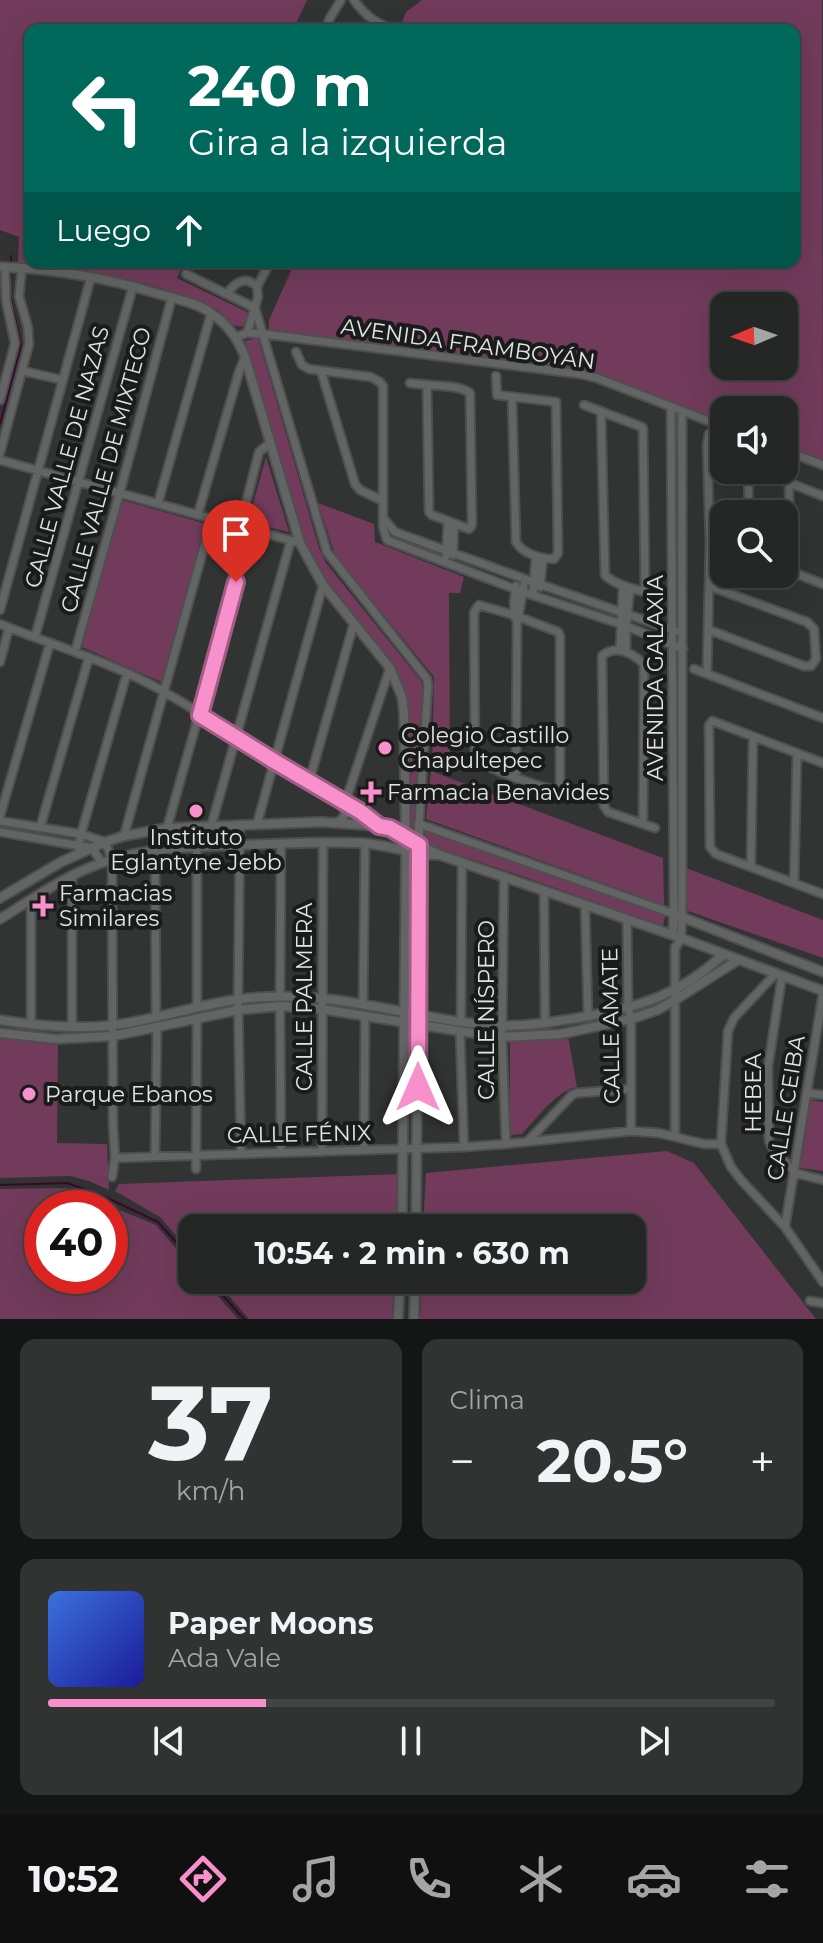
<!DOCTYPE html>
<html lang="es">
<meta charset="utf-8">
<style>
:root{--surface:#252726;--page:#313332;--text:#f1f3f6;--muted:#a3a5a7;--line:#424443;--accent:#f890cc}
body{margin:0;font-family:Montserrat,sans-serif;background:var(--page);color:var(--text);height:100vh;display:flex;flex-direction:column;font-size:30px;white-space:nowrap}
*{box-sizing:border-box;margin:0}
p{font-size:26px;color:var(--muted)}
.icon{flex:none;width:44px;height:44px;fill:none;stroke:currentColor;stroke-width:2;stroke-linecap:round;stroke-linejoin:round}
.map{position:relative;height:1319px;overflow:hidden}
.panel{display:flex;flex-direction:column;gap:20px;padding:20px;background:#141515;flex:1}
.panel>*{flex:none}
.guide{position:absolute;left:24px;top:24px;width:776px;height:244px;border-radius:16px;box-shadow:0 8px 32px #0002,0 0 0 2px var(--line);background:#00695c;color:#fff;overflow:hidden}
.needle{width:52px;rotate:268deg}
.tools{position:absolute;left:710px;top:292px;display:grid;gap:16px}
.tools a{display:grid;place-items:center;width:88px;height:88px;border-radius:16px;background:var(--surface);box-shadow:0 8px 32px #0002,0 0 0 2px var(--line);font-size:40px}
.speed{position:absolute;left:24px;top:1190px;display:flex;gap:16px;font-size:40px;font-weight:700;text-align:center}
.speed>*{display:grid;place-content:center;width:104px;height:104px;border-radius:50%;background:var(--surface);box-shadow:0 8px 32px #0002,0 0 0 2px var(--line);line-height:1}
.speed .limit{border:12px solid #d22;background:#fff;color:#111}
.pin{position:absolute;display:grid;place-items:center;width:68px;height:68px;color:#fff;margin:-82px -34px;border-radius:50% 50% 50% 0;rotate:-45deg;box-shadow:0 0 8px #0007}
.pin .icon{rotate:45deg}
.me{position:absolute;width:88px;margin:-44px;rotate:0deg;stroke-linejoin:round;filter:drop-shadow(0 0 6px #0008)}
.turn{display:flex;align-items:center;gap:28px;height:168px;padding:0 32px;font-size:36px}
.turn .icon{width:104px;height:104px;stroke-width:2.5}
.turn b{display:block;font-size:56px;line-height:68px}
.then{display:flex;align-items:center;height:76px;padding:0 32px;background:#0003;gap:16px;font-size:30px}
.big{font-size:60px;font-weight:700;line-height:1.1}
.panel .tile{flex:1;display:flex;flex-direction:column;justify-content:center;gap:12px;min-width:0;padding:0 28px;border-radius:16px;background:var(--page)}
.panel .dial{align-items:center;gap:0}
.dial b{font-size:104px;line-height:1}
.song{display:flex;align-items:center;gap:24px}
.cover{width:96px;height:96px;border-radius:12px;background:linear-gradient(135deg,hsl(220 70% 55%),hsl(240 70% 35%))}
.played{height:8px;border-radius:4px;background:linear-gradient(90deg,var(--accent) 30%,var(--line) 30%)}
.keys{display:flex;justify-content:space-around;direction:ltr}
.heat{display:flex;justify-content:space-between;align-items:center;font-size:44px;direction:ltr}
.panel .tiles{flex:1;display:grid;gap:20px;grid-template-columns:1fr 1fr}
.tile:last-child{grid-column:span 2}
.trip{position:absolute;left:178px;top:1214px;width:468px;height:80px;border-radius:16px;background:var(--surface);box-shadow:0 8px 32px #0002,0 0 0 2px var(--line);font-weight:700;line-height:80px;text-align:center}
.menu{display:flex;height:128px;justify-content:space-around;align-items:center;background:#0f100f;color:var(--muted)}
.menu .icon{width:56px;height:56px}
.menu .on{color:var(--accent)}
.menu b{font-size:36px;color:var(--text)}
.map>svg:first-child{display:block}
.green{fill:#723b5c;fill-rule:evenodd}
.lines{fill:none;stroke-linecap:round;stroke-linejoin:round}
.stream{stroke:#41052d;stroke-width:2}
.minor-casing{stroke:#4d504e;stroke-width:11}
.tertiary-casing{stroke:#4d504e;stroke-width:12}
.minor{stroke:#626563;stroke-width:7}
.tertiary{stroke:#626563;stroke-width:8}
.route-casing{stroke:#a15e85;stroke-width:20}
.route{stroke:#f890cc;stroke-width:14}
.poi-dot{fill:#f890cc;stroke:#1a1b1b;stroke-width:3}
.labels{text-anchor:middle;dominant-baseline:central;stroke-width:8;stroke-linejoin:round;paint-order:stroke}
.street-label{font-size:22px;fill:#e2e4e3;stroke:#1a1b1b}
.poi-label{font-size:22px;fill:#e2e4e3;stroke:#1a1b1b;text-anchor:start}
</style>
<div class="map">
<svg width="823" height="1319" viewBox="0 0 823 1319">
<rect width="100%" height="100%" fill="#313433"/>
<path class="green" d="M0,0H307L293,30H30V262H184L177,278L247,312L248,319L246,326C229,329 228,317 216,309C209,305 200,302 193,299C136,277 78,270 18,262L19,237L0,230Z
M422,0H822L823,462L784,447V410H724V424L594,373L269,330V320L295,262H794V30H399L406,12ZM724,306H784V366H724Z
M258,338L319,548L326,563L421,681L423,689L416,832L409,828V717C408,699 403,683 395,667C364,629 327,591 306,547L245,341Z
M266,457L289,532L248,522Z
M122,500L207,524L161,682L82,647Z
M318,503L374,524L375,542L464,577L460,593H449L450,774L432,769L434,677L335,555Z
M431,771L663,858L664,905L426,819Z
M422,830L493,853L665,916L663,926L516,874L422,843Z
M686,868L823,920V958L685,910Z
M568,1036L577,1087C556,1091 536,1119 522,1134L510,1135V1042Z
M0,1037L58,1044L57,1143L107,1144L109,1190L89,1181L70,1176L0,1178Z
M811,1100L823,1102V1171L800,1168Z
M667,1151L694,1163L816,1319H420L422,1280H632V1228H423L426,1173Z
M400,1174L396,1228H192V1254L160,1217L115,1191L119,1184Z
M66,1188L156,1225L192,1267V1280H204L238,1319H0V1189ZM42,1208H110V1276H42Z
M215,1280H394L392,1319H249Z"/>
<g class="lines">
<path class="stream" d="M11,263V256
M0,424L21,345L9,291L11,269
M0,1185L67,1183L101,1195L158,1222L192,1260
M209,1280L244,1319"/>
<g class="minor-casing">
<path id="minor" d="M354,0C365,16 376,23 394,30
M325,30L330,18L341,0
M186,274L255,308L327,552L427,679L428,685L419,824L674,914L671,407
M257,287L270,262
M227,294C235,282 246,275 257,287L258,297L247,333
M236,337L247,333L264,334L580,374L597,378L724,427
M296,352L302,365L309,369L371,377L380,382L383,386V527L387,540L523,592L621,624L683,649
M23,371L63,380
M321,371L355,484L360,490L383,501
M496,376L497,395L556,402L558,553L554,559C541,559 523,554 516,542L512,397
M410,383C427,386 458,384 470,393L472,525L469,529L432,515L429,512L427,386
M0,400L15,343L6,301L5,267
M584,405L642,427L643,429L645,588L641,591C629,588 614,584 605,575L601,412
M784,450L823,465
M0,453L29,344L28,328L19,296L22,268
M708,453L724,458
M0,460L300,543
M748,470L749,514
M756,470L823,496
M789,483L790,571
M158,503L211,314
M198,514L239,372L245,357
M384,519L395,532L533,582L676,631
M240,526L259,452L270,443
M710,542L724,547
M453,555L454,524
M446,556L448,522
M784,569L823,584
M540,587L543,558
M533,594L536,556
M0,610L91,277
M515,618L514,602L516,586
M0,624C42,641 85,654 127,673C179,696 226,732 274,762C309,783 347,801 379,826
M709,630L804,666H811L816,659L814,629L807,622L709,586
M35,637L133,286
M620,650L623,586
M75,652L120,492L172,297
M626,652V626L630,589
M0,662L9,628
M694,669L823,718
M707,673L710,542L707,446L709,434
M823,763L715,722L712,721L709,725L710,847L716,854L823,894
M516,777L517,624L525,579
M309,782L354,623
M560,793V636L558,632L514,615L479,605L474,612L475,757C486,771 554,791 574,795
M345,803L390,668
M0,816L50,643
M0,821L81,834L105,842L112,859L113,1123L115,1158L112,1177
M335,823L341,820L345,815L344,809L340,802
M257,824L323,585
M643,824L644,664C632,653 616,644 602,656L604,806L608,812L655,828
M240,825L238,1000L241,1153
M211,827L291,540
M40,828L89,657
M167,828L251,529
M0,832L92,848L102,863
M124,836L212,518
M155,850L156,1017
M78,854L81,834L127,673
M751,865L753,737
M72,876V1026
M504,876L502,1037L506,1144
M794,883L797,754
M544,891L545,1023
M31,900V1025
M585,905L588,1016
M627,920L628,1008L631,1019V1131
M675,949L681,938L682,918V411
M776,973L734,1018L728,1031L721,1144L731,1167L741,1180L785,1227L823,1282
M782,976L768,1067L769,1141L772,1147L795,1173L823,1180
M280,996L281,843
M363,1005L365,843
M280,1006L281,1152
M197,1007V847
M461,1022L462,862
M460,1032L464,1147
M807,1093L823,1095
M675,1137V947
M529,1140L572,1095L577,1093L630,1089
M364,1150L365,1016
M322,1152L323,842
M155,1156L157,1027
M115,1158L464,1147L506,1144L631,1131L659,1133L704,1144H721
M196,1169L197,1018
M785,1227L823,993
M810,1301L823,1303"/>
</g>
<g class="tertiary-casing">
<path id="tertiary" d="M0,267C54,269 108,278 159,294C173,298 188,301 201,307C222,318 237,335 245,357L300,543L323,585L390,668L402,697L404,713L406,851L402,1228
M0,898L61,862L105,842L124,836L167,828L321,822L379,826L390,828L419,845L440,855L673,935L823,991
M0,919C36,897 73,870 114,859C155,847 198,847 241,845C282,844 323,841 363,843C388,845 411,854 436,855
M673,935L674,914L823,972
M0,1020C43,1027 90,1031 133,1022C176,1014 219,999 264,997C339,992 411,1018 486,1025C521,1028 554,1022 588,1016C644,1006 680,994 723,955
M0,1033L56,1039L113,1036L238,1010L280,1006L321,1009L485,1035L502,1037L561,1034L631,1019L657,1010L675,1000L738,960
M416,1228L419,824
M398,1319L400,1280
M414,1319L415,1280"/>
</g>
<use href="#minor" class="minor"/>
<use href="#tertiary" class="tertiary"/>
</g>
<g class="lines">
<g class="route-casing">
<path id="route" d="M236,582L200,715L274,761L361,812L379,826L390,828L419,845L418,1087"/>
</g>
<use href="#route" class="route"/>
</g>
<g class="poi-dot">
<circle cx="385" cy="748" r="8"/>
<path d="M367 780h8v8h8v8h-8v8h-8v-8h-8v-8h8z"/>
<circle cx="196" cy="811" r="8"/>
<path d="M39 894h8v8h8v8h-8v8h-8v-8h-8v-8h8z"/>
<circle cx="29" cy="1094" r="8"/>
</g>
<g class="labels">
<g class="street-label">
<text transform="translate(468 344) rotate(8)">AVENIDA FRAMBOYÁN</text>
<text transform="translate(67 457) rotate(-75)">CALLE VALLE DE NAZAS</text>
<text transform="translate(106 470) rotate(-75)">CALLE VALLE DE MIXTECO</text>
<text transform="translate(655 678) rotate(-90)">AVENIDA GALAXIA</text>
<text transform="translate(304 997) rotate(-90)">CALLE PALMERA</text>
<text transform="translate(486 1010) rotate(-90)">CALLE NÍSPERO</text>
<text transform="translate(611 1026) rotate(-91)">CALLE AMATE</text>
<text transform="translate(753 1093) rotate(-90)">HEBEA</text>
<text transform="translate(786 1108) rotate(-81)">CALLE CEIBA</text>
<text transform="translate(299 1134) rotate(-1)">CALLE FÉNIX</text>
</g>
<g class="poi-label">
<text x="401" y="735">Colegio Castillo<tspan x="401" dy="25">Chapultepec</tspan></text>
<text x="387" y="792">Farmacia Benavides</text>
<text x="196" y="837" text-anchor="middle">Instituto<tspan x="196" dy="25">Eglantyne Jebb</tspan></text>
<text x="59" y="893">Farmacias<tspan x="59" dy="25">Similares</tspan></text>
<text x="45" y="1094">Parque Ebanos</text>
</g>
</g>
</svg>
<div class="tools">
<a><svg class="needle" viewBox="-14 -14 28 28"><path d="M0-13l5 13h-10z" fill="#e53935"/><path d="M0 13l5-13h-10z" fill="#a3a5a7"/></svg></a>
<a><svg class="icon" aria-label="sound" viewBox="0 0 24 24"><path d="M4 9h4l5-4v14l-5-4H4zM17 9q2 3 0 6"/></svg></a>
<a><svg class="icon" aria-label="search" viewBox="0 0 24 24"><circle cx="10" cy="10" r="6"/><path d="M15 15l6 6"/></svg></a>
</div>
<div class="speed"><div class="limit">40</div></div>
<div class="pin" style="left:236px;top:582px;background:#d93025"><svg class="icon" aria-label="arrive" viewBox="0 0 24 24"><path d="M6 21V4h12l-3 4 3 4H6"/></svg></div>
<svg class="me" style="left:418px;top:1087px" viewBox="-20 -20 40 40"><path d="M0-17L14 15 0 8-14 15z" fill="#f890cc" stroke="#fff" stroke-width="4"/></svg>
<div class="trip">10:54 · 2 min · 630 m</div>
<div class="guide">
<div class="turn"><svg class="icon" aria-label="left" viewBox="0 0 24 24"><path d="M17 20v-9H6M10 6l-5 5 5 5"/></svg><div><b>240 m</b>Gira a la izquierda</div></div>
<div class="then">Luego<svg class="icon" aria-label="ahead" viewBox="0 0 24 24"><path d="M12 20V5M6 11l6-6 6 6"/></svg></div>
</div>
</div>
<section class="panel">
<div class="tiles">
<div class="tile dial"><b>37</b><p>km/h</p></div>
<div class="tile"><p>Clima</p>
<div class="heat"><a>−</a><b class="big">20.5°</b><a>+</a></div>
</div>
<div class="tile">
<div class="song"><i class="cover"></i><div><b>Paper Moons</b><p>Ada Vale</p></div></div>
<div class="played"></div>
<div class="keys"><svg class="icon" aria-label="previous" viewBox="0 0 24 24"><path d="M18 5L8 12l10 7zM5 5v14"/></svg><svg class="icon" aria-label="pause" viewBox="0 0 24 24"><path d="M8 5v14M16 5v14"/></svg><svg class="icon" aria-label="next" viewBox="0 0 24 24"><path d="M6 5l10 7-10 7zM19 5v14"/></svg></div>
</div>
</div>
</section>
<nav class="menu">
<b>10:52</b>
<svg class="icon on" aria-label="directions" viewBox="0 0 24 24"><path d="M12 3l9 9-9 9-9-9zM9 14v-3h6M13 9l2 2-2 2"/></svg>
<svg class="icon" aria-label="music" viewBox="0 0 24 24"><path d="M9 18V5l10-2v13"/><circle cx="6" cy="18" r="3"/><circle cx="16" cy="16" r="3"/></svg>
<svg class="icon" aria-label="phone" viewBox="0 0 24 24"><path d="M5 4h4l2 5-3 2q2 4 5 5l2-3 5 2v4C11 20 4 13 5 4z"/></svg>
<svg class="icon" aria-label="climate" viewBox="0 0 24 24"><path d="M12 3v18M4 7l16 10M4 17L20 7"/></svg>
<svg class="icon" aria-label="car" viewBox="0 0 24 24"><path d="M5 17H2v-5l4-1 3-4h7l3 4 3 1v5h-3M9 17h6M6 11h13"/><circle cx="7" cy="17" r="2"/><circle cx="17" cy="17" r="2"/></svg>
<svg class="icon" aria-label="filters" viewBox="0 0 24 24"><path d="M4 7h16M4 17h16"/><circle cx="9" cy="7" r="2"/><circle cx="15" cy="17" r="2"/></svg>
</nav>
